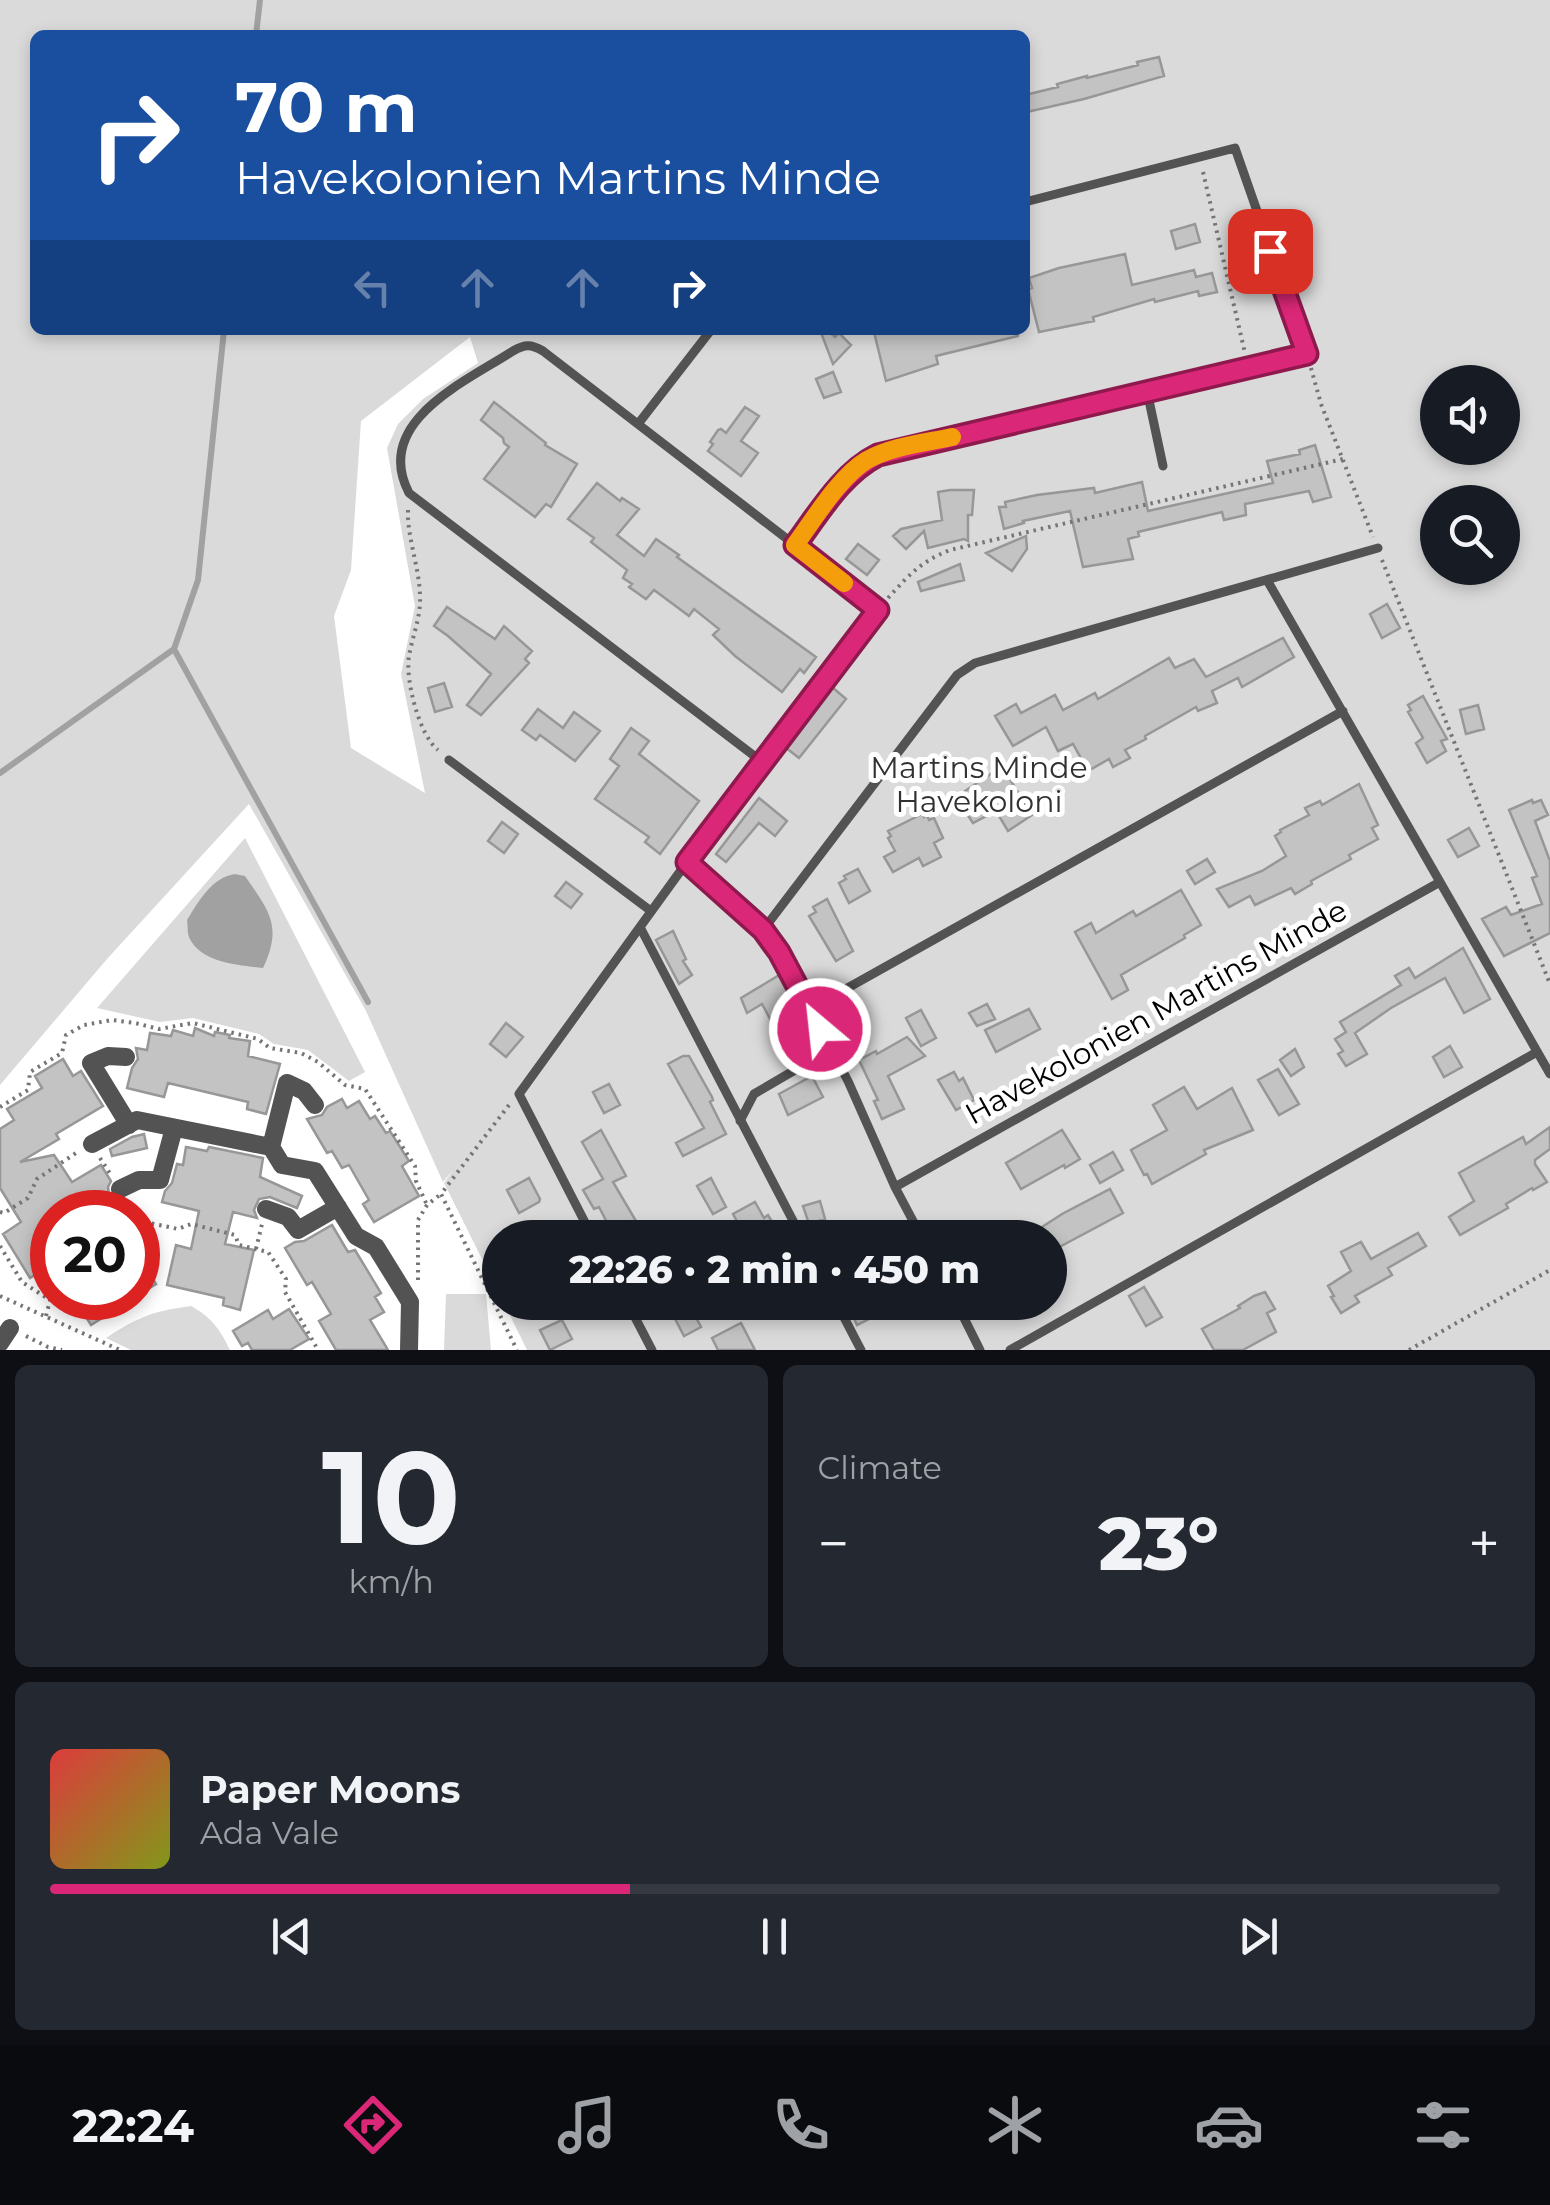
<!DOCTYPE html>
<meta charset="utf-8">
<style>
:root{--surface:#171b24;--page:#242831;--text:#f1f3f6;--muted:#9ea1a6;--line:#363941;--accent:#db2777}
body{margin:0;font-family:Montserrat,sans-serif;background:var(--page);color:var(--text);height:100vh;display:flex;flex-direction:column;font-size:38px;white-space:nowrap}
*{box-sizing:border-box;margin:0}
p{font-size:32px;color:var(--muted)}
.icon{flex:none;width:55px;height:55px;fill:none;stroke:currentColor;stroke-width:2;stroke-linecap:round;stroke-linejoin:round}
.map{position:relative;height:1350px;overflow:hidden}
.panel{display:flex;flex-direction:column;gap:15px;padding:15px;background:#0d0f14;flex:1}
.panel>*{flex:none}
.banner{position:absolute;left:30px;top:30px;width:1000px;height:305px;border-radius:15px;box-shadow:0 5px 15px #0003;background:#1a4fa0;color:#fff;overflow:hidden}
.fabs{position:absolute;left:1420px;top:365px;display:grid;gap:20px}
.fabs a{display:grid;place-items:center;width:100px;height:100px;border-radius:50%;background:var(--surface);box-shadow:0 5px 15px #0003;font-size:50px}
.speed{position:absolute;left:30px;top:1190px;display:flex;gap:20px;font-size:50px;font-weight:700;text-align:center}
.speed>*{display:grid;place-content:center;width:130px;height:130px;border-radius:50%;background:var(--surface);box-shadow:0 5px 15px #0003;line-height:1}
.speed .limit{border:15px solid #d22;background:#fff;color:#111}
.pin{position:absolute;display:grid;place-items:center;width:85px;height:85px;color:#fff;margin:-42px;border-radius:20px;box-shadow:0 5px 15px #0006}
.me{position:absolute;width:110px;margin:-55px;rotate:332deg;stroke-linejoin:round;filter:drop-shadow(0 0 8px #0008)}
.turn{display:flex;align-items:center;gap:35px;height:210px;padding:0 40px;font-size:45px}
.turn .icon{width:130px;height:130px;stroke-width:2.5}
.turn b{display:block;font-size:70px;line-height:85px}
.lanes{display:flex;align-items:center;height:95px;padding:0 40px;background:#0003;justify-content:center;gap:50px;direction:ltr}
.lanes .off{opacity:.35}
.big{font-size:75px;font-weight:800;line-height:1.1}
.panel .widget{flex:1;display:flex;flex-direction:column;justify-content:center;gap:15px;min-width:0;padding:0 35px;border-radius:15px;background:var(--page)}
.panel .dial{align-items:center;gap:0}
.dial b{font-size:130px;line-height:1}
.song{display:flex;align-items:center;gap:30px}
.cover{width:120px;height:120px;border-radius:15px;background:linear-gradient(135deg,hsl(0 70% 55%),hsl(70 70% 35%))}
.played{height:10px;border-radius:5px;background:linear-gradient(90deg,var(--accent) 40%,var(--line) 40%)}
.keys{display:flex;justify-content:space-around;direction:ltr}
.heat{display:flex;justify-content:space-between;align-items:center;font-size:55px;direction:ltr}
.panel .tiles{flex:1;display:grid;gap:15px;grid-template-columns:1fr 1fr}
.widget:last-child{grid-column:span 2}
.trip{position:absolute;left:482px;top:1220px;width:585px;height:100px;border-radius:50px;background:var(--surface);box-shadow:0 5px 15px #0003;font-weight:800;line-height:100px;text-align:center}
.tabs{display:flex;height:160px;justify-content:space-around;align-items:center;background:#090b0e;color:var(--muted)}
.tabs .icon{width:70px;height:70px}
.tabs .active{color:var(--accent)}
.tabs b{font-size:45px;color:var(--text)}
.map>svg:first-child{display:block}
.green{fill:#dadada;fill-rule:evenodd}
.water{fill:#a1a1a1}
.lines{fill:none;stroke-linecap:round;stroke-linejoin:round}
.stream{stroke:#a1a1a1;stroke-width:6}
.building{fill:#c3c3c3;stroke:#979797;stroke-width:2.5}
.path{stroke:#757575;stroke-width:4;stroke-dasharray:2.5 5;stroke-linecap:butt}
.service{stroke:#535353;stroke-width:9}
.minor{stroke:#535353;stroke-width:18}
.route-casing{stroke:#8e194d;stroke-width:25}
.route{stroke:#db2777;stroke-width:18}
.slow{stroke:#f59e0b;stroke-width:18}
.labels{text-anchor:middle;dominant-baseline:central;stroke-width:10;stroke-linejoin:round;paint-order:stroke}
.park-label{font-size:30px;fill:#313131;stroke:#fff}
.street-label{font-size:30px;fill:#000;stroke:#fff}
</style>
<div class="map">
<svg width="1550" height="1350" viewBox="0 0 1550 1350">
<rect width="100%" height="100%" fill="#fff"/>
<path class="green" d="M0,0H1550V1350H527L504,1303L1050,1302V1238H500V1295L444,1183L453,1170L443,1182L366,1011L249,804L107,959L0,1085ZM35,35H1025V330H35ZM470,337L478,363L423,399L398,424L387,448L415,606L401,674L425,793L351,748L334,616L351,570L361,421ZM1438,382H1502V448H1438ZM1438,502H1502V568H1438Z
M245,838L365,1072L349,1081L308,1050L274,1044L259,1034L193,1018L160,1022L97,1008Z
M446,1294H486L491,1350H444Z
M191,1306C211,1317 220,1329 230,1350H131L106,1338C138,1317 153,1311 191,1306Z"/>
<path class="water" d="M235,874L245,876C269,911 283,926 263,968C239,965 200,963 189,937C187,931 188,925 187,920C199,901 211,878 235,874Z"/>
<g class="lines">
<path class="stream" d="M256,35L260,0
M174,649L368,1002
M0,773L174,649L198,580L224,330"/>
</g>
<path class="building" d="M1159,57L1164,76L1084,99L1027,112L1025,95L1058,87L1057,84L1087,76V78L1138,65L1137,62Z
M1195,224L1200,242L1176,249L1171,231Z
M1125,254L1132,285L1194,270L1196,277L1212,273L1217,292L1199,296L1198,291L1155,302L1154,299L1093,317L1094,321L1039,332L1028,289L1032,288L1029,278L1059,268Z
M820,330H827L835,337L839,333L851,345L833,364Z
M882,330H1018V336L936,356L938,364L886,381L874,332Z
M833,372L841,392L824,398L816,379Z
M494,402L546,443L545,445L577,464L551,507L546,504L535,517L484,479L509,447L504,443L503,438L481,420Z
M745,407L759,416L741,441L758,453L741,476L708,451L713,444L710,442L718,430L721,429L726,433Z
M1315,445L1331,497L1313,502L1309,491L1245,504L1246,515L1224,520L1222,512L1138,532L1139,536L1128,539L1133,559L1083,567L1070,511L1023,521L1024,523L1004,529L999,507H1006L1005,502L1037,495L1094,488L1095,493L1142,482L1148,511L1273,483L1267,461L1300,454L1299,450Z
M597,483L620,501L622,498L639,509L617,535L644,556L656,539L679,555L677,557L816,657L804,673L800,669L782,692L735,656L713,635L719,629L694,609L689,616L654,590L646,599L629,587L632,584L623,578L627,570L591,542L594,538L568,519Z
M950,490H974L972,515H968V541L964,539L928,548L924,531L906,549L893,536L901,529L942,520L938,492Z
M1026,536L1027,549L1012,571L986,553Z
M858,544L879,560L867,575L846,559Z
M960,564L964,580L921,591L918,582Z
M1387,604L1400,628L1382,638L1370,614Z
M447,607L495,639L504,626L532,651L525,659L529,663L481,715L467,705L491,674L448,636L434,626Z
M1283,638L1294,657L1242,687L1238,678L1212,691L1217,703L1198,711L1196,707L1145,736L1146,739L1125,750L1130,758L1113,767L1109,759L1088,771L1073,744L1058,751L1046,727L1013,746L995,716L1016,704L1021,713L1055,695L1063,710L1095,693L1098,699L1169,658L1175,668L1194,659L1206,677Z
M444,683L452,707L435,712L428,688Z
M832,687L846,699L799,758L785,747Z
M1423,696L1447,739L1441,741L1446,751L1427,763L1416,743L1423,738L1408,712L1411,710L1408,705Z
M1478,705L1484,729L1466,734L1460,710Z
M538,709L563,728L574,712L600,731L575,761L540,735L536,740L522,730Z
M631,728L649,741L639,754L699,801L660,854L645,842L649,837L595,799L619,766L610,759Z
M1007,763L1016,779L1011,781L1032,815L1008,831L996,811L973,823L956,797Z
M1359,784L1378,825L1372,828L1378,839L1349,855L1351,859L1311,881L1312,884L1295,894L1291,888L1255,905L1250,896L1229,907L1217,889L1262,871L1286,856L1275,836L1281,832L1280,830L1309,815L1305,808L1320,801L1322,805Z
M759,798L787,821L775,836L759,823L726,862L716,854Z
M1532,800L1533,803L1541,800L1548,815L1535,821L1550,861V933L1504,956L1482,919L1506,907L1511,915L1542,904L1532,878L1537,876L1509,810Z
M922,814L924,817L927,815L929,820L934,818L943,838L934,843L941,857L923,866L919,858L893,872L884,857L895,851L888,838L891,836L888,831Z
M502,822L518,834L504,853L488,841Z
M1469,828L1479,846L1458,857L1448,840Z
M1207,859L1215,872L1195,884L1187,871Z
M858,869L870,891L849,903L839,883L846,879L844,876Z
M566,882L582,894L571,908L555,896Z
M1181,890L1201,925L1184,935L1185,938L1121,975L1128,990L1112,999L1075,932L1091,923L1096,933L1133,911L1136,916Z
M827,899L853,951L836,961L809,916L816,912L813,907Z
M673,931L686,959L683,961L692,975L679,984L656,940Z
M1463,948L1490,999L1464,1013L1445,978L1391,1008L1355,1033L1367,1054L1346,1066L1338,1054L1343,1051L1335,1039L1346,1032L1340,1022L1401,985L1395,976L1409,968L1415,978Z
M781,974L802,1012L775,1028L762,1004L747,1013L741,998Z
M987,1004L995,1019L977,1026L969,1013Z
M1029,1009L1040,1029L996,1052L985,1030Z
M921,1010L936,1038L921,1046L906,1018Z
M506,1023L523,1037L506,1057L490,1044Z
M195,1028L214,1036L215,1032L230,1035L229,1038L250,1041L248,1056L280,1064L266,1114L247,1109L248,1102L168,1083L164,1097L127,1088L132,1068L138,1059L136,1048L147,1050L150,1033L171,1036L173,1030L193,1036Z
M907,1037L925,1056L888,1076L904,1109L882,1119L874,1101L878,1100L859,1060L876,1051L877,1054Z
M1450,1046L1462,1067L1444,1077L1433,1057Z
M1295,1049L1304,1067L1291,1076L1280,1060Z
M683,1056H689L712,1097L713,1100L710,1102L726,1134L683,1156L676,1143L704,1128L668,1064Z
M63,1059L73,1076L81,1071L103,1106L56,1134L59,1139L20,1162L54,1155L72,1182L101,1165L111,1181L108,1187L109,1195L114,1200L123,1201L130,1212H52V1256L46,1260L49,1266L30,1278L3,1234L21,1222L0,1188V1129L14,1120L7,1109L42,1088L35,1076Z
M1278,1069L1299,1104L1279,1115L1258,1080Z
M954,1072L959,1081L963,1078L974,1100L956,1110L938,1080Z
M812,1076L823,1097L788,1115L779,1094Z
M609,1084L620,1105L604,1113L593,1092Z
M1184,1087L1197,1109L1232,1088L1253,1130L1204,1150L1206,1154L1152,1184L1147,1174L1144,1175L1131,1150L1167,1130L1153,1105Z
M342,1099L347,1108L359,1101L370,1119L375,1116L386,1133L390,1131L409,1161L402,1166L419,1196L374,1222L363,1204L369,1200L349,1165L342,1168L332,1151L327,1153L307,1119L322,1115L327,1107Z
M1550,1127V1149L1535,1160V1164L1547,1182L1533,1190L1532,1188L1506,1204L1508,1208L1460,1235L1449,1217L1474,1201L1459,1173L1523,1137L1526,1144Z
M601,1130L626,1176L613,1182L646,1238H615L599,1207L594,1209L583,1190L603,1179L582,1142Z
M1062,1130L1080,1159L1065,1168L1064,1165L1021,1189L1006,1163Z
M144,1134L147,1148L112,1156L110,1149L132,1137Z
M186,1147L207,1151L209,1147L263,1158L260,1177L302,1196L297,1208L270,1197L259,1199L254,1210L257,1218L233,1212L225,1244L254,1250L240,1310L223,1305L224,1298L167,1285L176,1245L191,1249L199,1211L162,1202L165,1191L172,1183L177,1164L183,1165Z
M1113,1152L1123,1170L1100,1183L1090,1165Z
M529,1178L540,1199L539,1202L519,1213L507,1190Z
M711,1178L726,1207L713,1214L697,1186Z
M1110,1189L1123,1213L1050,1252V1238H1025L1062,1214Z
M820,1201L825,1219L809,1224L803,1206Z
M755,1202L764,1218L768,1215L774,1225V1231L762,1238H746L733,1214Z
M332,1225L348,1252L355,1250L381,1293L375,1297L384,1312L370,1320L388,1350H336L319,1321L331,1314L312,1282L307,1285L285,1248L295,1242L304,1241Z
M1418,1233L1426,1246L1388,1268L1392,1275L1355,1296L1359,1302L1341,1313L1331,1297L1334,1296L1328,1286L1351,1271L1341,1252L1361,1242L1371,1259Z
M138,1254L156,1284L138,1295Z
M1144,1287L1162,1317L1146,1326L1129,1296Z
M1265,1292L1275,1309L1267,1313L1276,1332L1243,1350H1214L1202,1329L1240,1308L1238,1306L1254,1296Z
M74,1298H134L91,1325Z
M847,1302H864L871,1318L857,1325Z
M689,1304L701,1327L684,1336L672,1313Z
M289,1309L309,1339L290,1350H252L248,1343L242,1346L233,1331L268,1310L273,1319Z
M562,1320L572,1339L550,1350L540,1330Z
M741,1323L755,1350H718L712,1338Z"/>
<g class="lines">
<path class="path" d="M1203,172L1245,353
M1311,368L1321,404L1373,537
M408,510C407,537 419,566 420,595C421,617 413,634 409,656C405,679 419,735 438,750
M1382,560L1550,984
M888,598C909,575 920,562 950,550L1343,459
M509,1105L441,1194L517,1350
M0,1107L28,1090L30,1072L62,1053L66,1035L84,1025L112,1020L135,1023L159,1029L193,1023L258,1039L270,1048L301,1053L318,1062L345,1085L365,1089L415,1166L416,1181L427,1205
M100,1158L111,1175
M0,1212L4,1213L28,1198L37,1179L76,1153
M138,1226L145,1222L178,1229L191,1224L235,1235L239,1245L268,1252L286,1279L285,1292L318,1350
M0,1246L22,1282L50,1300
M256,1249L262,1224
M418,1280V1220L427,1205L441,1194
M0,1296L120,1350
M46,1316L52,1293
M26,1336L48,1347L62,1350
M1409,1350L1550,1270"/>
<path class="service" d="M1147,391L1163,466
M638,424L711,330
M795,545C819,513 842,474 879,455L1307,354L1235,148L1025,202
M1267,580L1550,1074
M449,760L651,911
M687,862L878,609L543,351C531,344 525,344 513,351C465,382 372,422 409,493L761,761
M640,927L802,1238
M763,930L957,675L975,663L1378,548
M810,1009L1343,711
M740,1121L754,1094L831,1049
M895,1187L1440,882
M593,1238L519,1094L687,862L763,930L779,952L848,1081L895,1187L922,1238
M627,1302L652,1350
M836,1302L861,1350
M956,1302L980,1350
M1010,1350L1537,1052"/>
<path class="minor" d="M126,1057L108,1056L91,1063L129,1125
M92,1144L137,1120L271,1147L282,1165L315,1171L356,1236L376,1247L410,1302L409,1350
M271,1147L287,1083L304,1091L315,1105
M120,1189L139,1180H160L174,1128
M266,1209L288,1217L298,1230L338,1207
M0,1343L10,1328"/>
</g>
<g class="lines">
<g class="route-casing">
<path id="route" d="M820,1029L779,952L763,930L687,862L878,610L795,545C819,513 842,473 878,455L1307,354L1270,251"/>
</g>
<use href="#route" class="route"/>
<path class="slow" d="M844,583L795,545C814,519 840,476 867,460C892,446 924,443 952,437"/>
</g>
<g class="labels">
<g class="park-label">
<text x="979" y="767">Martins Minde<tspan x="979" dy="34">Havekoloni</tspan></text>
</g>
<g class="street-label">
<text transform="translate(1156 1012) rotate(-29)">Havekolonien Martins Minde</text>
</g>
</g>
</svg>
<div class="fabs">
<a><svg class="icon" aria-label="sound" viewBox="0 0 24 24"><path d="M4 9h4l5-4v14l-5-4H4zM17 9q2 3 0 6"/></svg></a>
<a><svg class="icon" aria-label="search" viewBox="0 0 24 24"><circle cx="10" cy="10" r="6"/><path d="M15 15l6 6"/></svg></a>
</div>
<div class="speed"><div class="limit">20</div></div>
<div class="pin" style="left:1270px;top:251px;background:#d93025"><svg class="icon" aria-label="arrive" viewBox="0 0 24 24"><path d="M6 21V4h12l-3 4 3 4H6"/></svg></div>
<svg class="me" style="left:820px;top:1029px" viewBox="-20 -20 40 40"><circle r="17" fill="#db2777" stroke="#fff" stroke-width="3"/><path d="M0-11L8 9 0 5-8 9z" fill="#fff"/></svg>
<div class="trip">22:26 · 2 min · 450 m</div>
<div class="banner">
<div class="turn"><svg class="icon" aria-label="right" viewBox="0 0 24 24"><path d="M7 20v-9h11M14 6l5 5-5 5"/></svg><div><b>70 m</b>Havekolonien Martins Minde</div></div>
<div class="lanes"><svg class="icon off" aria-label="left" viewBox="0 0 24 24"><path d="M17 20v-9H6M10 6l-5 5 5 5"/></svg><svg class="icon off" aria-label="ahead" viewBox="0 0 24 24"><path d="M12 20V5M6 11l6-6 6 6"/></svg><svg class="icon off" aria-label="ahead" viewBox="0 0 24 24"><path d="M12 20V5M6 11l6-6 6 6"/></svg><svg class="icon" aria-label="right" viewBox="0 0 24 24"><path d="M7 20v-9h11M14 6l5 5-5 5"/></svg></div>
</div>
</div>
<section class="panel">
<div class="tiles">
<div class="widget dial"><b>10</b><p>km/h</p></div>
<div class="widget"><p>Climate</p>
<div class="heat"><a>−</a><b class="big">23°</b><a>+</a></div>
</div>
<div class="widget">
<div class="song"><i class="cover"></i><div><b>Paper Moons</b><p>Ada Vale</p></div></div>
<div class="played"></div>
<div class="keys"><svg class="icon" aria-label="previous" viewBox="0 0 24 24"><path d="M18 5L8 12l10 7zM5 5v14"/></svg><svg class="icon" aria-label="pause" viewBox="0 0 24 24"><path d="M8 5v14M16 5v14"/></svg><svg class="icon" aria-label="next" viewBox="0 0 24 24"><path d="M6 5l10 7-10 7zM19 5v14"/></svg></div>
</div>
</div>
</section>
<nav class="tabs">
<b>22:24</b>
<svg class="icon active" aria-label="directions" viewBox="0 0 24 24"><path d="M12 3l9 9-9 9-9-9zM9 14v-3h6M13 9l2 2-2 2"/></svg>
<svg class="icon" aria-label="music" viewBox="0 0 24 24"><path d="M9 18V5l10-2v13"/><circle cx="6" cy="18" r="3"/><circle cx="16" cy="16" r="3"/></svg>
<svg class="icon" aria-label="phone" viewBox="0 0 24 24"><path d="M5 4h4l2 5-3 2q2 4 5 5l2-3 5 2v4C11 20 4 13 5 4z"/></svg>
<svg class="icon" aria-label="climate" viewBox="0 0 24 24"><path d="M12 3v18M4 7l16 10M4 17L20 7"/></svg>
<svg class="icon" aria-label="car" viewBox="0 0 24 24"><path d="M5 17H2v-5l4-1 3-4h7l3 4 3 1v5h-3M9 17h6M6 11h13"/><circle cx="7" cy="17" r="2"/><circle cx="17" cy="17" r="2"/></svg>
<svg class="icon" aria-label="filters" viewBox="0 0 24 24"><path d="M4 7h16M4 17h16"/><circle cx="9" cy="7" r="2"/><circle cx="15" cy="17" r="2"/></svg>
</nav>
